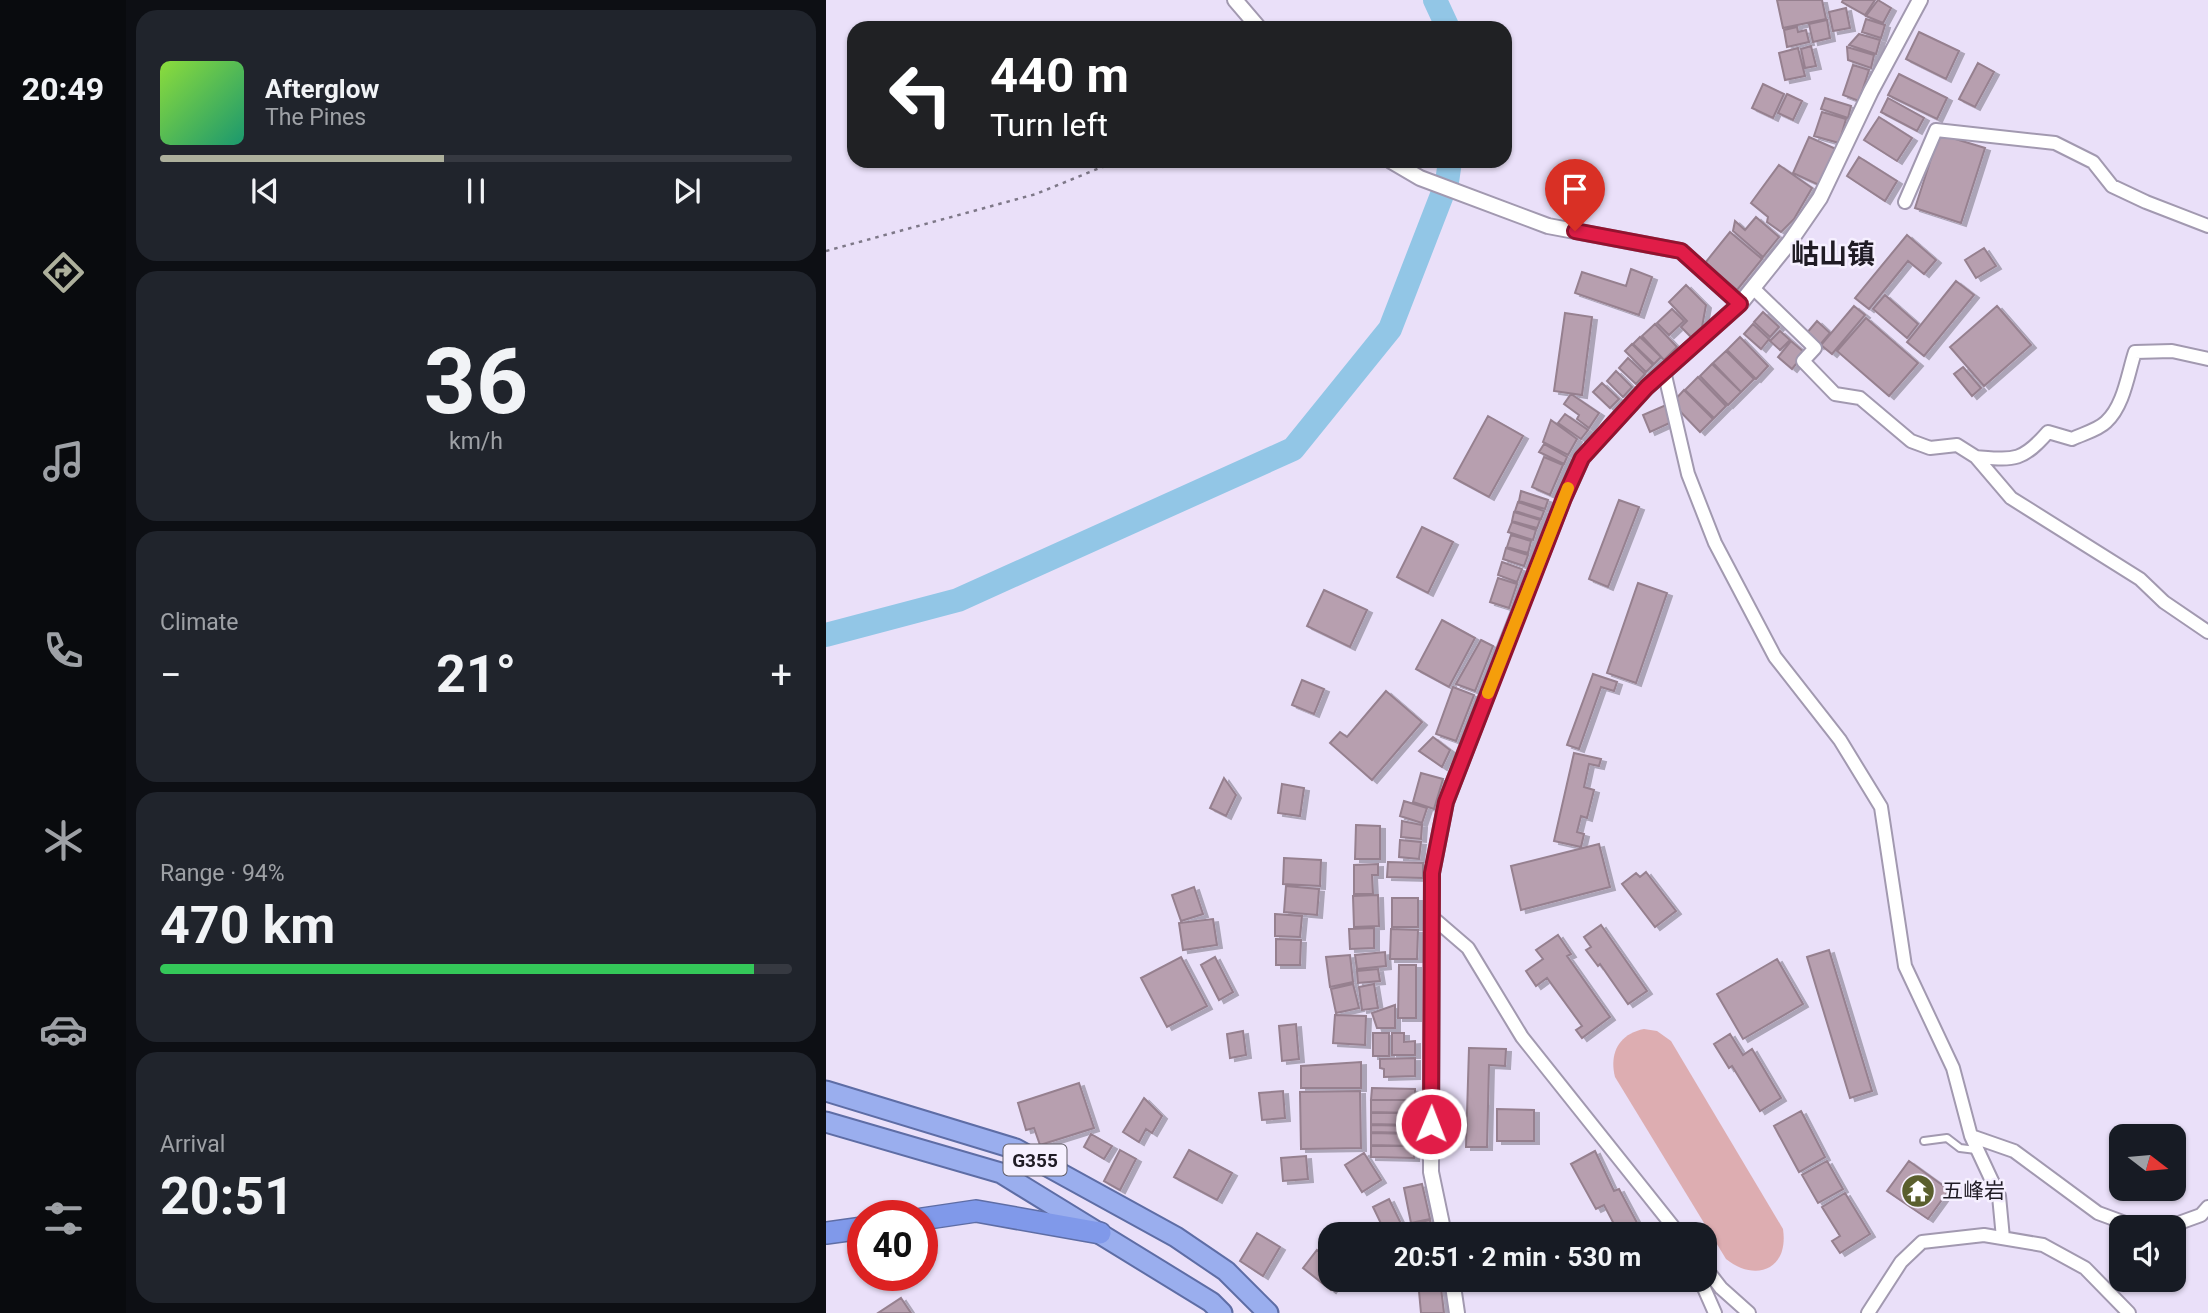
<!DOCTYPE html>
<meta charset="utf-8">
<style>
:root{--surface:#171b24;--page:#20242c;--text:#f1f3f6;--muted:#9ea1a6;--line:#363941;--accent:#adb09c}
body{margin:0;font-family:Roboto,"Noto Sans SC",sans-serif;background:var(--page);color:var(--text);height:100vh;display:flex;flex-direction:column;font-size:26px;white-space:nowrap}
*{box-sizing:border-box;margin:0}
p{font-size:23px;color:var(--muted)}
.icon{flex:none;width:38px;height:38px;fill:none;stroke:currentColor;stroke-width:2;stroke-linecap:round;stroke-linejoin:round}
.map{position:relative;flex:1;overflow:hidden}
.details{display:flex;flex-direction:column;gap:10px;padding:10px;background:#0d0f14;width:700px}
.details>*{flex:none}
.guide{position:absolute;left:21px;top:21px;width:665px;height:147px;border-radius:21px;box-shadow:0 2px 5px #0004;background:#202124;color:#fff;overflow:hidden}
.needle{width:46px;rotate:106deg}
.tools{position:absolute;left:1283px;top:1124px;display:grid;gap:14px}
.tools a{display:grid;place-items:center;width:77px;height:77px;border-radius:14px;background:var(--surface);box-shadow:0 2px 5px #0004;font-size:35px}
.speed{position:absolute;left:21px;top:1200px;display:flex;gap:14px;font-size:35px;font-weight:700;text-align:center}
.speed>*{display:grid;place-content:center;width:91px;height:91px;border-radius:50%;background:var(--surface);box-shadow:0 2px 5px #0004;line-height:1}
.speed .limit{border:10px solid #d22;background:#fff;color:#111}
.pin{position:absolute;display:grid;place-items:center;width:60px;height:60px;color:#fff;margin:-72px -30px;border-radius:50% 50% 50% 0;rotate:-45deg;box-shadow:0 0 7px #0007}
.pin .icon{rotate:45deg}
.me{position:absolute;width:77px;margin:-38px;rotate:1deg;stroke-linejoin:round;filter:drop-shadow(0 0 5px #0008)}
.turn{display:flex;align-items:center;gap:24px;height:147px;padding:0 28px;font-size:32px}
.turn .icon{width:91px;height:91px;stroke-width:2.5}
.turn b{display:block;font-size:49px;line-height:60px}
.big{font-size:52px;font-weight:700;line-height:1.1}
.details .card{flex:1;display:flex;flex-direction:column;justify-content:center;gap:10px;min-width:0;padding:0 24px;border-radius:21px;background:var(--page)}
.details .dial{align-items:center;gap:0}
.dial b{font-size:91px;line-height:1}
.song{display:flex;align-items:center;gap:21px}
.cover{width:84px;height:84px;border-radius:10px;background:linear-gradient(135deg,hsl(90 70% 55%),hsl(160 70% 35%))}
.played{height:7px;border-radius:4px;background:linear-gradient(90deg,var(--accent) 45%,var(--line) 45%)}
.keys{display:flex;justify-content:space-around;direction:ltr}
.heat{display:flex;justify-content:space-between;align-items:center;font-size:38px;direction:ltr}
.charge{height:10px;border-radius:5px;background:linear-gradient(90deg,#34c759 94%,var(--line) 0)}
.trip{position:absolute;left:492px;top:1222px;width:399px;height:70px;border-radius:21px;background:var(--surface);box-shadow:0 2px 5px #0004;font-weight:700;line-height:70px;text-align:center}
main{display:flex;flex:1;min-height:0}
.menu{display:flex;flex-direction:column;width:126px;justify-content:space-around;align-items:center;background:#090b0e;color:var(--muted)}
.menu .icon{width:49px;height:49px}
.menu .on{color:var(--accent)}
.menu b{font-size:32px;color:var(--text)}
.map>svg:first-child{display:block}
.green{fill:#ddadb1}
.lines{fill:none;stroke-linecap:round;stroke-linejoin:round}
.river{stroke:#92c6e6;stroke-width:24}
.building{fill:#b79faf;stroke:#96808f;stroke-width:2;filter:url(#shadow)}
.service-casing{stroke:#a299b0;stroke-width:10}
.minor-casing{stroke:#a299b0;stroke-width:16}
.tertiary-casing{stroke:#a299b0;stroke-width:18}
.trunk-casing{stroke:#5e6da5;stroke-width:23}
.motorway-casing{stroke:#5e6da5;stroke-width:24}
.path{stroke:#7e7888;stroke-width:2.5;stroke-dasharray:3.5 5;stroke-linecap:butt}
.service{stroke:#fff;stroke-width:6}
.minor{stroke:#fff;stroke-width:12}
.tertiary{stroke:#fff;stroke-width:14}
.trunk{stroke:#9aaeee;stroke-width:19}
.motorway{stroke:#8099ea;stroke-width:21}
.route-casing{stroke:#92132f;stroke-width:18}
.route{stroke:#e11d48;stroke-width:12}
.slow{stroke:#f59e0b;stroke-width:12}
.labels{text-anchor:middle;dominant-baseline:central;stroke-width:5;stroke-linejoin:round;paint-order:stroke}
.shield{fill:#f6f0ff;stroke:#605c66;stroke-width:2}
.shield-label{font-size:19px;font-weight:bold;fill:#201c25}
.poi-label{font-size:21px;fill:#201c25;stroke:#f6f0ff;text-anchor:start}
.district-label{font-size:28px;font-weight:bold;fill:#201c25;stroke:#f6f0ff}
</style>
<main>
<nav class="menu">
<b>20:49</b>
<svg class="icon on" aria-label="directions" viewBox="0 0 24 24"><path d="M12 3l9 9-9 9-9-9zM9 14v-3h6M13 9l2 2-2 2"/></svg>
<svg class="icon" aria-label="music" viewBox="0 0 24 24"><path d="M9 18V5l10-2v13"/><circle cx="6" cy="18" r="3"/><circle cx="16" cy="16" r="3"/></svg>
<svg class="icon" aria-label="phone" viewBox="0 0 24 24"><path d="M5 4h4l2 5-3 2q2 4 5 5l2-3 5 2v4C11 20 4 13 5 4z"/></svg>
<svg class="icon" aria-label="climate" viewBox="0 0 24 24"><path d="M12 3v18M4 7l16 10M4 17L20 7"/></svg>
<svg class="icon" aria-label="car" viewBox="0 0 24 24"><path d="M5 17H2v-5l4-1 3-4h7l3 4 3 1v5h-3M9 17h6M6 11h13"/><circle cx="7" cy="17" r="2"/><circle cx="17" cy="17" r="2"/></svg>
<svg class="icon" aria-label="filters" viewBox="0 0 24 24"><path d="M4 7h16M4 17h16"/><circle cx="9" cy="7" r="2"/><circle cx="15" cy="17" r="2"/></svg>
</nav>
<section class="details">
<div class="card">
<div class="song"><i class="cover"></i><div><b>Afterglow</b><p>The Pines</p></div></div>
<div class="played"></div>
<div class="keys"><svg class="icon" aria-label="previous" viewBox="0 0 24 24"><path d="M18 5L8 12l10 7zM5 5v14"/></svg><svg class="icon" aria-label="pause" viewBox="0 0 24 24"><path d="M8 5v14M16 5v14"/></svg><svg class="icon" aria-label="next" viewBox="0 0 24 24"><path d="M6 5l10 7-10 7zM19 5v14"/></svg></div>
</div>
<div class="card dial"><b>36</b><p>km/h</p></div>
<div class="card"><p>Climate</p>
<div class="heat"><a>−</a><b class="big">21°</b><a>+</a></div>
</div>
<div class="card"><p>Range · 94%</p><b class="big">470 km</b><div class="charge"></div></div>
<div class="card"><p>Arrival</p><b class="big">20:51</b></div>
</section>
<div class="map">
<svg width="1382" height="1313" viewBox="0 0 1382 1313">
<defs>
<filter id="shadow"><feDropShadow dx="5" dy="3" stdDeviation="0" flood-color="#0004"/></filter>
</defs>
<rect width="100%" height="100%" fill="#eae0f9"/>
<path class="green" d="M818,1029L831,1031L845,1041L957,1229C963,1269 930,1283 900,1259L789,1077C783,1053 793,1034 818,1029Z"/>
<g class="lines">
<path class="river" d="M609,0L622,28
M0,635L132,600L467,449L564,329L621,182L624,161"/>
</g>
<path class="building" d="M951,0H996L1000,19L957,28Z
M1017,0H1049L1039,15L1016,2Z
M1052,0L1065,8L1057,23L1040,16Z
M1020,8L1024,28L1007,31L1003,12Z
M1040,19L1059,25L1055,38L1036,32Z
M1001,20L1004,38L987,42L983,24Z
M971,27L972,32L980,30L983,42L961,47L958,30Z
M1093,32L1133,51L1120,79L1080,59Z
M1033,34L1054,40L1050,54L1023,45Z
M985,46L990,66L979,68L975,49Z
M1021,47L1048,55L1045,68L1022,60Z
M972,48L979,76L959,80L953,53Z
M1152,63L1168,72L1149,107L1133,99Z
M1027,65L1043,70L1033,101L1017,95Z
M1073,74L1121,98L1111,119L1062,95Z
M937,84L958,94L947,118L926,108Z
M961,94L976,101L967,120L952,113Z
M999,98L1025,106L1022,118L995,109Z
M1062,98L1098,118L1091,131L1055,112Z
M996,112L1020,119L1013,143L988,136Z
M1053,117L1086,138L1071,161L1038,140Z
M1113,134L1159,148L1135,223L1089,208Z
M983,137L1010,149L993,185L967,173Z
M1033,157L1071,181L1059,201L1021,176Z
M953,165L986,188L968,219L955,232L941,222L942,217L925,203Z
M930,217L953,237L937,257L907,231L909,221L919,230Z
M904,232L936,259L911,290L879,263Z
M1081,235L1110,260L1098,274L1082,261L1043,309L1029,298Z
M1158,248L1170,266L1150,278L1139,260Z
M805,269L826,277L813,315L749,293L756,272L800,286Z
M1130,281L1148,295L1098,356L1081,342Z
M860,285L880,305L876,327L865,337L855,327L861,321L843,302Z
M1059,295L1092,324L1081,338L1047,309Z
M1028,306L1039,315L1006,354L995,345Z
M1171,306L1205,345L1158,386L1124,347Z
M846,309L858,321L843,335L831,323Z
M937,312L953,327L944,337L928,322Z
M739,313L766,317L756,395L728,391Z
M1040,318L1092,363L1063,396L1011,351Z
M991,321L1004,333L993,346L980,334Z
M829,324L851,347L838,360L816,336Z
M927,324L943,339L935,349L918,334Z
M954,331L964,340L954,350L944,341Z
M814,337L835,357L828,364L807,344Z
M914,337L942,366L930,379L901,350Z
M965,341L979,353L966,369L952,357Z
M806,344L827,365L820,372L799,351Z
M900,351L928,379L915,392L887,363Z
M802,358L819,374L810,384L793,368Z
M886,364L915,392L902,405L874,376Z
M1137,367L1155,388L1146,396L1128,374Z
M790,371L806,387L797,397L781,381Z
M872,377L900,406L888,418L859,390Z
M776,383L793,399L784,408L767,392Z
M858,390L887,419L874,432L846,403Z
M745,394L773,413L763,428L751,419L753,415L738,404Z
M840,405L848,421L824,432L817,415Z
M739,414L762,430L755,439L732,423Z
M662,416L697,436L663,497L628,478Z
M725,420L751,439L742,455L717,442Z
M718,444L741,457L738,464L713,452Z
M718,457L737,465L724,495L706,487Z
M695,491L722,500L719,509L693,501Z
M793,500L813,507L782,587L763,579Z
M692,502L718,511L715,519L689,511Z
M688,512L714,520L711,528L686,521Z
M686,522L710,530L707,540L682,532Z
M596,527L627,542L602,593L571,577Z
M685,535L705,541L702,553L681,547Z
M680,548L702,555L698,566L677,559Z
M676,562L696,569L691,582L672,575Z
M672,578L691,584L683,608L664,602Z
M812,583L841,593L810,683L781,673Z
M498,590L541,610L524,647L481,626Z
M616,620L649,638L623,687L590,669Z
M655,640L667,646L649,691L630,684Z
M767,674L791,682L788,691L775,687L753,749L741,745Z
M476,680L498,689L488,714L466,705Z
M627,687L648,695L630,741L610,734Z
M560,691L596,722L546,780L504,743L514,732L521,737Z
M607,737L624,750L616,767L593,751Z
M748,753L775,759L773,766L763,764L758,787L768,790L761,818L755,816L751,832L758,834L755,847L728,841Z
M595,773L617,779L608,809L587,802Z
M398,778L410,795L400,816L384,808Z
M456,784L478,788L474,816L452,813Z
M578,801L601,808L596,823L574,816Z
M576,821L596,825L595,839L575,837Z
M530,825L554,826V859H529Z
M574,840L595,842L593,859L573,857Z
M773,844L784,887L695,910L685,866Z
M458,858L495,860L494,886L457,884Z
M562,862L597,863V878L561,877Z
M552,864V875H546L547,894H528V865Z
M820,872L850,911L829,927L796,884L810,873L814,877Z
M460,886L493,889L491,915L458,912Z
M368,887L377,914L355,921L346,895Z
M552,895L553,926L528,927L527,896Z
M566,898H592V927H566Z
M449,914L476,916L474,937L449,936Z
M387,919L391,945L357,950L353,923Z
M775,925L821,991L802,1004L774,964L772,966L760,950L765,947L758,937Z
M548,928V948L524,949L523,929Z
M565,929L592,930L591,959H564Z
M732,935L745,954L741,956L784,1017L756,1038L750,1030L756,1026L721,978L710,986L700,971L717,959L710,950Z
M450,939L475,940L474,965H450Z
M1003,950L1046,1091L1024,1098L981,957Z
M559,952L560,966L531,969L529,955Z
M524,955L527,982L504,987L500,957Z
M355,957L381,1006L341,1027L315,978Z
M389,957L407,992L393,1000L375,965Z
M951,959L977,1004L917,1039L891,994Z
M573,965H590V1018H572Z
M552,969L554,981L532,983L531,971Z
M527,984L533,1008L510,1013L505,989Z
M548,984L552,1008L536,1010L533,987Z
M569,1005V1028H551L546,1013Z
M509,1015L540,1016L539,1045L507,1043Z
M470,1024L473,1059L456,1061L453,1026Z
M417,1031L420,1055L404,1058L401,1034Z
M547,1033H563V1056H547Z
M566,1033H578V1042L589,1041V1055H566Z
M904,1034L917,1055L926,1049L955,1098L934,1111L906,1066L903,1068L888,1044Z
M643,1048L680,1049L679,1066L663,1065L661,1147H640Z
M589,1058V1076L558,1077V1069L554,1068V1059Z
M535,1062V1088H475V1066Z
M253,1083L268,1128L214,1145L208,1128L200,1130L192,1103Z
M546,1088L589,1089V1100H545Z
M457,1091L459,1118L436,1120L433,1093Z
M534,1091L535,1148L475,1149L474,1092Z
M318,1098L336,1116L326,1133L320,1129L313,1142L297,1132Z
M545,1100H589L588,1113L545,1112Z
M671,1109L708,1110V1141H671Z
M975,1111L999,1157L973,1172L948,1126Z
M545,1113H588V1125L545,1124Z
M545,1125L588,1126V1133L545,1132Z
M545,1133L588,1134V1146L545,1145Z
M265,1134L286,1146L278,1159L258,1147Z
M545,1146H588V1158L545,1157Z
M294,1150L310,1159L294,1190L278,1181Z
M363,1150L406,1173L391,1200L348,1177Z
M769,1151L788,1191L793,1189L817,1234H789V1226L778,1205L770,1209L745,1164Z
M538,1153L555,1180L536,1192L519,1165Z
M480,1156L482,1179L457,1181L455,1158Z
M1001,1161L1017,1189L992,1203L976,1175Z
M1083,1161L1123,1190L1102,1219L1061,1191Z
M596,1184L604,1219L585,1223L578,1188Z
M1019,1193L1044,1234L1014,1253L1006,1241L1014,1236L996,1207Z
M563,1199L580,1234H560L547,1207Z
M604,1220L606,1234H587L585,1224Z
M431,1233L454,1247L437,1276L414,1261Z
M491,1250L504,1260V1279H513L505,1290L477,1268Z
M592,1279H614L615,1285L593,1287Z
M615,1288L618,1313H595L593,1291Z
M75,1298L85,1313H52Z"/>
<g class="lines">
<g class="service-casing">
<path id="service" d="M1098,1141L1121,1138L1134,1148L1150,1150"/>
</g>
<g class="minor-casing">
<path id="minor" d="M1079,202L1110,130L1229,143L1267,162L1286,186L1320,202L1382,226
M927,288L989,348L977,361L1009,394L1034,398L1085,441L1104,448L1131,445L1150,457L1185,498L1314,579L1338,602L1382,632
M838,371L862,474L889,543L949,657L1014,740L1055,807L1079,966L1127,1068L1145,1136L1188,1151L1272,1213L1310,1227
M1150,457C1188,460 1196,462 1222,432L1246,439C1256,434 1272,430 1280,422C1298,406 1302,373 1309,352L1346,351L1382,359
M606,917L642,948L696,1037L853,1234
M1145,1136L1173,1196L1177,1238
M1342,1227L1375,1215L1382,1207
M878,1266L895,1288L923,1313
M874,1279L889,1313
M1042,1313L1075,1262L1096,1242L1158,1235L1217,1245L1259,1268L1303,1313"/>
</g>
<g class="tertiary-casing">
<path id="tertiary" d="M409,0L433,28
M565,161L594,178L722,226L855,251L914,304
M618,1234L605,1172L606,873L620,802L684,635L738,498L756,458L821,387L914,304L963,243L994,198L1045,91L1094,0
M626,1279L631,1313"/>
</g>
<g class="trunk-casing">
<path id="trunk" d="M0,1091L190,1149L350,1237L400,1271L442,1313
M0,1122L175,1173L385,1302L396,1313"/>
</g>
<g class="motorway-casing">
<path id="motorway" d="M96,1219L150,1211L274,1233
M0,1233L37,1228"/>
</g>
<path class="path" d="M0,251L210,194L276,167L325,161"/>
<use href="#service" class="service"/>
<use href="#minor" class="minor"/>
<use href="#tertiary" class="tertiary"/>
<use href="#trunk" class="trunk"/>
<use href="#motorway" class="motorway"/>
</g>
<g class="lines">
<g class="route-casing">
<path id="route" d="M605,1124L606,873L620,802L738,498L756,458L821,387L914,304L855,251L749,231"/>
</g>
<use href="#route" class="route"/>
<path class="slow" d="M662,693L742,488"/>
</g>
<defs>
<g id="temple-disc" transform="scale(1.75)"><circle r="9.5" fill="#5a5f2d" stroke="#f6f0ff"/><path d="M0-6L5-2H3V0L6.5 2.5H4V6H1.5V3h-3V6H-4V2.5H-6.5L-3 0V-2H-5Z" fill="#fff"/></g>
</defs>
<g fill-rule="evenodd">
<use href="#temple-disc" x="1092" y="1191"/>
</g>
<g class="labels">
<rect class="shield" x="177.5" y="1144.5" width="63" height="31" rx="5"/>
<g class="shield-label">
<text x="209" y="1160">G355</text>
</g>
<g class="poi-label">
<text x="1116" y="1191">五峰岩</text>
</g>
<g class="district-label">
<text x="1007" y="254">岵山镇</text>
</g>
</g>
</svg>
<div class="tools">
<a><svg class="needle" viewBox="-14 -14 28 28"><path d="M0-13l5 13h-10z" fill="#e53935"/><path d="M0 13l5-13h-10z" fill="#9ea1a6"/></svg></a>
<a><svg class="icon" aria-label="sound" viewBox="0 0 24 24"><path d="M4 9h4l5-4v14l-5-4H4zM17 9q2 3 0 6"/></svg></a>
</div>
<div class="speed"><div class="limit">40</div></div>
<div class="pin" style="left:749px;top:231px;background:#d93025"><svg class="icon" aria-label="arrive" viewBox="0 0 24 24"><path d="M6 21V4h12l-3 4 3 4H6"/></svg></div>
<svg class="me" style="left:605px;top:1124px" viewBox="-20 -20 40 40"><circle r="17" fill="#e11d48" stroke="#fff" stroke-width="3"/><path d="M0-11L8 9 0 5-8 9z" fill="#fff"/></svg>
<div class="trip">20:51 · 2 min · 530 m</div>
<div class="guide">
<div class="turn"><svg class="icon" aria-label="left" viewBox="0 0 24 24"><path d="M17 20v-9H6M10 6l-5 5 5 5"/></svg><div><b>440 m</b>Turn left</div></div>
</div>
</div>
</main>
